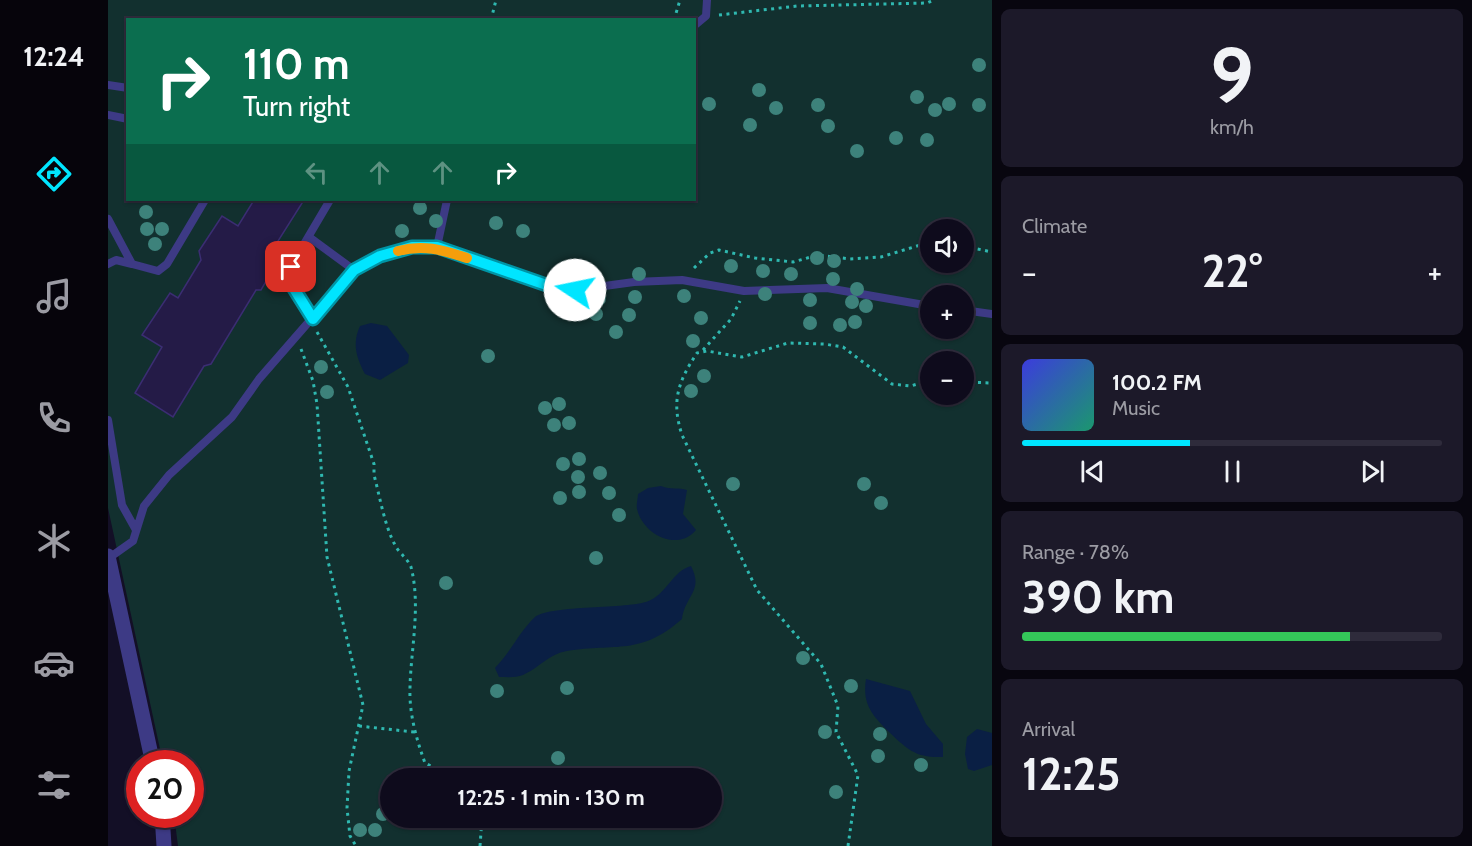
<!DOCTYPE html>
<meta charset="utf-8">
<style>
:root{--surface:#0e0b1c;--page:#1c1929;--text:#f1f3f6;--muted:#9b9ba3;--line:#2e2b3b;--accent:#00e5ff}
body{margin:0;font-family:Cabin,sans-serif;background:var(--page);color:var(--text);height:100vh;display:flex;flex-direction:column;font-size:22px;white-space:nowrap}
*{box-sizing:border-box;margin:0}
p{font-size:20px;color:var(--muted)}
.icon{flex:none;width:33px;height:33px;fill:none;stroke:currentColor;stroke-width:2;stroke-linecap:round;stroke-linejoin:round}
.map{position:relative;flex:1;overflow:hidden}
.drawer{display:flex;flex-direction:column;gap:9px;padding:9px;background:#08060f;width:480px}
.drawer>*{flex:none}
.guide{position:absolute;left:18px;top:18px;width:570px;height:183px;border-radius:0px;box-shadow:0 2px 4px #0004,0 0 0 2px var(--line);background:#0b6e4f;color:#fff;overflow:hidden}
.controls{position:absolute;left:812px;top:219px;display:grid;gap:12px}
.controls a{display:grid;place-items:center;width:54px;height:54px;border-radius:50%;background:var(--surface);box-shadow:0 2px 4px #0004,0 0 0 2px var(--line);font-size:30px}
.speed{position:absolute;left:18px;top:750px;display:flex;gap:12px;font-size:30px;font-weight:700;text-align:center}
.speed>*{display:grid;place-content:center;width:78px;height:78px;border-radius:50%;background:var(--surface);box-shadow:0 2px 4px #0004,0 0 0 2px var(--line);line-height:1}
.speed .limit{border:9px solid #d22;background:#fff;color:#111}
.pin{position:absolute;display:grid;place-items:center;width:51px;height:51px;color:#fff;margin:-26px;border-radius:12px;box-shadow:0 3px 9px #0006}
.me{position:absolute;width:66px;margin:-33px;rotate:281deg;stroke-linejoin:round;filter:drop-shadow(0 0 4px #0008)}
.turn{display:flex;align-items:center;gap:21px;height:126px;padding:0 18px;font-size:27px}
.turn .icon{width:78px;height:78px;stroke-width:2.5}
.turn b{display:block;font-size:42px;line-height:51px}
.lanes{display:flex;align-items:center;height:57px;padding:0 18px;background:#0003;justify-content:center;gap:30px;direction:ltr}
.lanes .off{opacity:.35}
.big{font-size:45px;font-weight:700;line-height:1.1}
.drawer .tile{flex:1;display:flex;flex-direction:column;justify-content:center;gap:9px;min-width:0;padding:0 21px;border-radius:9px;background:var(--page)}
.drawer .dial{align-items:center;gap:0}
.dial b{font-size:78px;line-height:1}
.song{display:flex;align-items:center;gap:18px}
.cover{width:72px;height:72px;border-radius:9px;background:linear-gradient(135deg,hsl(240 70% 55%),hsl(160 70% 35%))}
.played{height:6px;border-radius:3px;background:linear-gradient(90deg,var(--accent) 40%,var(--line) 40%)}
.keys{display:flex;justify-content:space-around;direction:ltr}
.heat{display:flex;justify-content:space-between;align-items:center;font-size:33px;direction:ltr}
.charge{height:9px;border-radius:4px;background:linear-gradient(90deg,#34c759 78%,var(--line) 0)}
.trip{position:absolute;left:272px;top:768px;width:342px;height:60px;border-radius:30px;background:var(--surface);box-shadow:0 2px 4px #0004,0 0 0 2px var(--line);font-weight:700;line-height:60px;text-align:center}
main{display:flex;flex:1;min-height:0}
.dock{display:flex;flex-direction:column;width:108px;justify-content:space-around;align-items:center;background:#06040b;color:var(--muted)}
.dock .icon{width:42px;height:42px}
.dock .current{color:var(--accent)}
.dock b{font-size:27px;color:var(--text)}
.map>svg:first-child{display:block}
.green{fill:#12302f;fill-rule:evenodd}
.water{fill:#0a1f44}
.building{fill:#241b47;stroke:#3b2d73;stroke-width:1.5}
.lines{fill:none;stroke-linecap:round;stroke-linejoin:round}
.path{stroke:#2fb8b0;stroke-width:3;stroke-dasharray:3 4.5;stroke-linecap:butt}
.service{stroke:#3d3a85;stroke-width:8}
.tertiary{stroke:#3d3a85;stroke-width:15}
.tree{fill:#3d827b}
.route-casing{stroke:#0095a6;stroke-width:15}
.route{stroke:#00e5ff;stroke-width:10}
.slow{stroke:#f59e0b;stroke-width:10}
</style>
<main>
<nav class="dock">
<b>12:24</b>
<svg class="icon current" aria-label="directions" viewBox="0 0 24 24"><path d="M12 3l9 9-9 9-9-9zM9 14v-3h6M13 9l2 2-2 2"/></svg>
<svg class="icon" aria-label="music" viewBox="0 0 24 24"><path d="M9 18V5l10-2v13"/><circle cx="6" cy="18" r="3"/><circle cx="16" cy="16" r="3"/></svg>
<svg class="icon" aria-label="phone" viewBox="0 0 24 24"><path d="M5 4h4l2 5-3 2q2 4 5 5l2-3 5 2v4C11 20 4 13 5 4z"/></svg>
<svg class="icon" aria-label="climate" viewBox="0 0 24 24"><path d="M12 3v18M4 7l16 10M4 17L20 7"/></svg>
<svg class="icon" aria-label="car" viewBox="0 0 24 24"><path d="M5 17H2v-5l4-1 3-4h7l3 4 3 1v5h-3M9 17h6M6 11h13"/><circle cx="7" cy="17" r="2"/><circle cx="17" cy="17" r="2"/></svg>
<svg class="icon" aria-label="filters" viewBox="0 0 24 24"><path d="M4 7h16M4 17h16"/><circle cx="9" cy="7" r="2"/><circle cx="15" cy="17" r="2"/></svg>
</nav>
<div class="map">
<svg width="884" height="846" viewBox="0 0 884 846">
<rect width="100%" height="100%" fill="#130f26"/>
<path class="green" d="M0,0H884V846H70L66,815L82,814V764L55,763L0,508ZM20,20H586V200H20ZM822,230H855V262H822ZM822,296H855V328H822ZM822,362H855V394H822ZM282,778H603V818H282Z"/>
<path class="water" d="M263,323L279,326L301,355L300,363L272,380L257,374C248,357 244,343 252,326Z
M553,486C563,490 571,487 579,490L575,514L588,530C570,552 535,535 529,509C528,505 530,498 530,494L540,488Z
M583,566C596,591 577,596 574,619C532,656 508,643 459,651C441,654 431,668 415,675C408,678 399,677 391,677L387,668C402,653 412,631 426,618C439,605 514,609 538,602C559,595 564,571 583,566Z
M758,679L802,691L818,724L835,744V757C808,758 800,750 781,732C764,715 754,704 758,679Z
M869,729L884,733V765L866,771L860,769L857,754L859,737Z"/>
<path class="building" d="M146,200H196L163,252L167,266L153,290H148L103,364L96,366L65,417L27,393L54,347L34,335L62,293L70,298L93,260L91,251L114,216L130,226Z"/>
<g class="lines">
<path class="path" d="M611,15L689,6L819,3L826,0
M383,20L388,0
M566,20L572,0
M855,246L884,252
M586,268L602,253L611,250L647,258L685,262L710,255L742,259L773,257L822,242
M209,332L240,387L266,464V475C272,497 276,524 287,545C291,553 300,559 303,567C313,606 303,648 302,687C301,713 308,738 317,763L346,778
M193,349L205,381L209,404L219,557L255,705L241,771L239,808L242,836L248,846
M595,350L623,319L632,301
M855,382L884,383
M251,726L306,732
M372,846L374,818
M740,846L750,775L728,732L730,706L713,664L649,590L574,435C563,401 570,382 589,353L599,351L634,357L680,343L716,344L735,347L784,384L803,386L822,380"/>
<path class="service" d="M586,26L598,16L599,0
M0,85L20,88
M0,115L20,119
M0,219L24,264L50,271L59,264L97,200
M201,237L246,270
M329,247L450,289L467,290L526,282L574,280L636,291L719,288L822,306
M0,264L8,260L24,264
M855,310L884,314
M205,319L180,279L186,261L222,200
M0,420L14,505L28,530
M1,558L25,541L36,506L61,475L124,417L151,379L246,270L271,256L304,247H329L339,200"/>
<path class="tertiary" d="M0,556L45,764
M54,814L56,846"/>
</g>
<g class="tree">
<circle cx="871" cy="65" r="7"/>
<circle cx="651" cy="90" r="7"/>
<circle cx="809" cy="97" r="7"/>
<circle cx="601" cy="104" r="7"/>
<circle cx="841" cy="104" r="7"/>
<circle cx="710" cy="105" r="7"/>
<circle cx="871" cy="105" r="7"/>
<circle cx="668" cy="108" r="7"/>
<circle cx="827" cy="110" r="7"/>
<circle cx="642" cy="125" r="7"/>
<circle cx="720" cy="126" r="7"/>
<circle cx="788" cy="138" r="7"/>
<circle cx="819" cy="140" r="7"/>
<circle cx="749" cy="151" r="7"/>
<circle cx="312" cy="208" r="7"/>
<circle cx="38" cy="212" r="7"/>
<circle cx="328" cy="221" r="7"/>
<circle cx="388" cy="223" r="7"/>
<circle cx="39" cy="229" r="7"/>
<circle cx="54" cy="229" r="7"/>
<circle cx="294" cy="231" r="7"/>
<circle cx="415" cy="231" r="7"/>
<circle cx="47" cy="244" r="7"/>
<circle cx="709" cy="258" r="7"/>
<circle cx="726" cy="261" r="7"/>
<circle cx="623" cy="266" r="7"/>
<circle cx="655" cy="271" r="7"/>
<circle cx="531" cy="274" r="7"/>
<circle cx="683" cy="274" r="7"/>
<circle cx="725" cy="279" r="7"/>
<circle cx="749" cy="289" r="7"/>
<circle cx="657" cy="294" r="7"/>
<circle cx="576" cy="296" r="7"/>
<circle cx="527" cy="297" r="7"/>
<circle cx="491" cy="299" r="7"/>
<circle cx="702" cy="300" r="7"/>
<circle cx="744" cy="302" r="7"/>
<circle cx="758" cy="306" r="7"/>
<circle cx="488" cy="314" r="7"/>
<circle cx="521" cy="315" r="7"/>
<circle cx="593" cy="318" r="7"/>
<circle cx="747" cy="322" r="7"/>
<circle cx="702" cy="323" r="7"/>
<circle cx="732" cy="325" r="7"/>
<circle cx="508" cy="332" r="7"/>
<circle cx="585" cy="341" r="7"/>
<circle cx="380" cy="356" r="7"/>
<circle cx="213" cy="367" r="7"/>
<circle cx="596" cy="376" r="7"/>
<circle cx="583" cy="391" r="7"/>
<circle cx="219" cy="392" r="7"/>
<circle cx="451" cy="404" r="7"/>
<circle cx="437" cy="408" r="7"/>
<circle cx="461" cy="423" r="7"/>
<circle cx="446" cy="425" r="7"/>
<circle cx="471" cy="459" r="7"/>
<circle cx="455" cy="464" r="7"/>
<circle cx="492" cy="473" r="7"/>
<circle cx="470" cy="477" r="7"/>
<circle cx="625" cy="484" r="7"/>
<circle cx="756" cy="484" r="7"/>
<circle cx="471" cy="492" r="7"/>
<circle cx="501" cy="493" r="7"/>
<circle cx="452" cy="498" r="7"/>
<circle cx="773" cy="503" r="7"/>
<circle cx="511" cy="515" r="7"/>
<circle cx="488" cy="558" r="7"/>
<circle cx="338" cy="583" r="7"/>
<circle cx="695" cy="658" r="7"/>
<circle cx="743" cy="686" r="7"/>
<circle cx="459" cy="688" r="7"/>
<circle cx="389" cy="691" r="7"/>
<circle cx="717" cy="732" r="7"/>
<circle cx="772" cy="734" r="7"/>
<circle cx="770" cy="756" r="7"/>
<circle cx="450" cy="758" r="7"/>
<circle cx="813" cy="765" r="7"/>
<circle cx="728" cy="792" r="7"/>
<circle cx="275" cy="814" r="7"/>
<circle cx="252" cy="830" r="7"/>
<circle cx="267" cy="830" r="7"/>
</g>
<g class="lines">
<g class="route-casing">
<path id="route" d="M183,267L180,279L205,319L246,270L272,256L304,247H329L450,289L467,290"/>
</g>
<use href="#route" class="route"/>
<path class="slow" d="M290,251C316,244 334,250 359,258"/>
</g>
</svg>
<div class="controls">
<a><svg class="icon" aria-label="sound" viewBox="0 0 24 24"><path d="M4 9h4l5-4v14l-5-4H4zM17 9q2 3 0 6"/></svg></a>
<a>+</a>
<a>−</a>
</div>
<div class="speed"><div class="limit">20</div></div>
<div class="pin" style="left:183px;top:267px;background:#d93025"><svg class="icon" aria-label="arrive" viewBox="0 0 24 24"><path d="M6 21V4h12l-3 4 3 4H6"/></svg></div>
<svg class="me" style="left:467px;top:290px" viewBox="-20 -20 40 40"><circle r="19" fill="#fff"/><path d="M0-13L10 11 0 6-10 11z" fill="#00e5ff"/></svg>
<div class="trip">12:25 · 1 min · 130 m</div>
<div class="guide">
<div class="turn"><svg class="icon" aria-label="right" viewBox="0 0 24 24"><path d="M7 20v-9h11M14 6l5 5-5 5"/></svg><div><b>110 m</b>Turn right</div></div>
<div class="lanes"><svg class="icon off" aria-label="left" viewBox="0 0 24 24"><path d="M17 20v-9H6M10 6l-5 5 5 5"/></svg><svg class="icon off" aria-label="ahead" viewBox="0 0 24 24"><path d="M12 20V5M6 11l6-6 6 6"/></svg><svg class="icon off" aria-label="ahead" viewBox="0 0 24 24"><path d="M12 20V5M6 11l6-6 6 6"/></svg><svg class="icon" aria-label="right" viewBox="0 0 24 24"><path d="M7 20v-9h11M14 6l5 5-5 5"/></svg></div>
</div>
</div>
<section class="drawer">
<div class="tile dial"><b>9</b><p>km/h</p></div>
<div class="tile"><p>Climate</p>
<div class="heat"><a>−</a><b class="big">22°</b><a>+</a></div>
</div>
<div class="tile">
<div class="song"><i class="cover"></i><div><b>100.2 FM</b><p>Music</p></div></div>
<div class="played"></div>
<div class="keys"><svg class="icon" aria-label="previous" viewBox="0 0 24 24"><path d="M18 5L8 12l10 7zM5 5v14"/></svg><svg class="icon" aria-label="pause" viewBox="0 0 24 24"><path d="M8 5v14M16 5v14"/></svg><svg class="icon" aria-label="next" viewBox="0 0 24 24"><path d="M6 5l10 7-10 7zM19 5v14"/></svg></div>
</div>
<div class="tile"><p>Range · 78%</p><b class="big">390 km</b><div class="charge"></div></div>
<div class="tile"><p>Arrival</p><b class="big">12:25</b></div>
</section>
</main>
